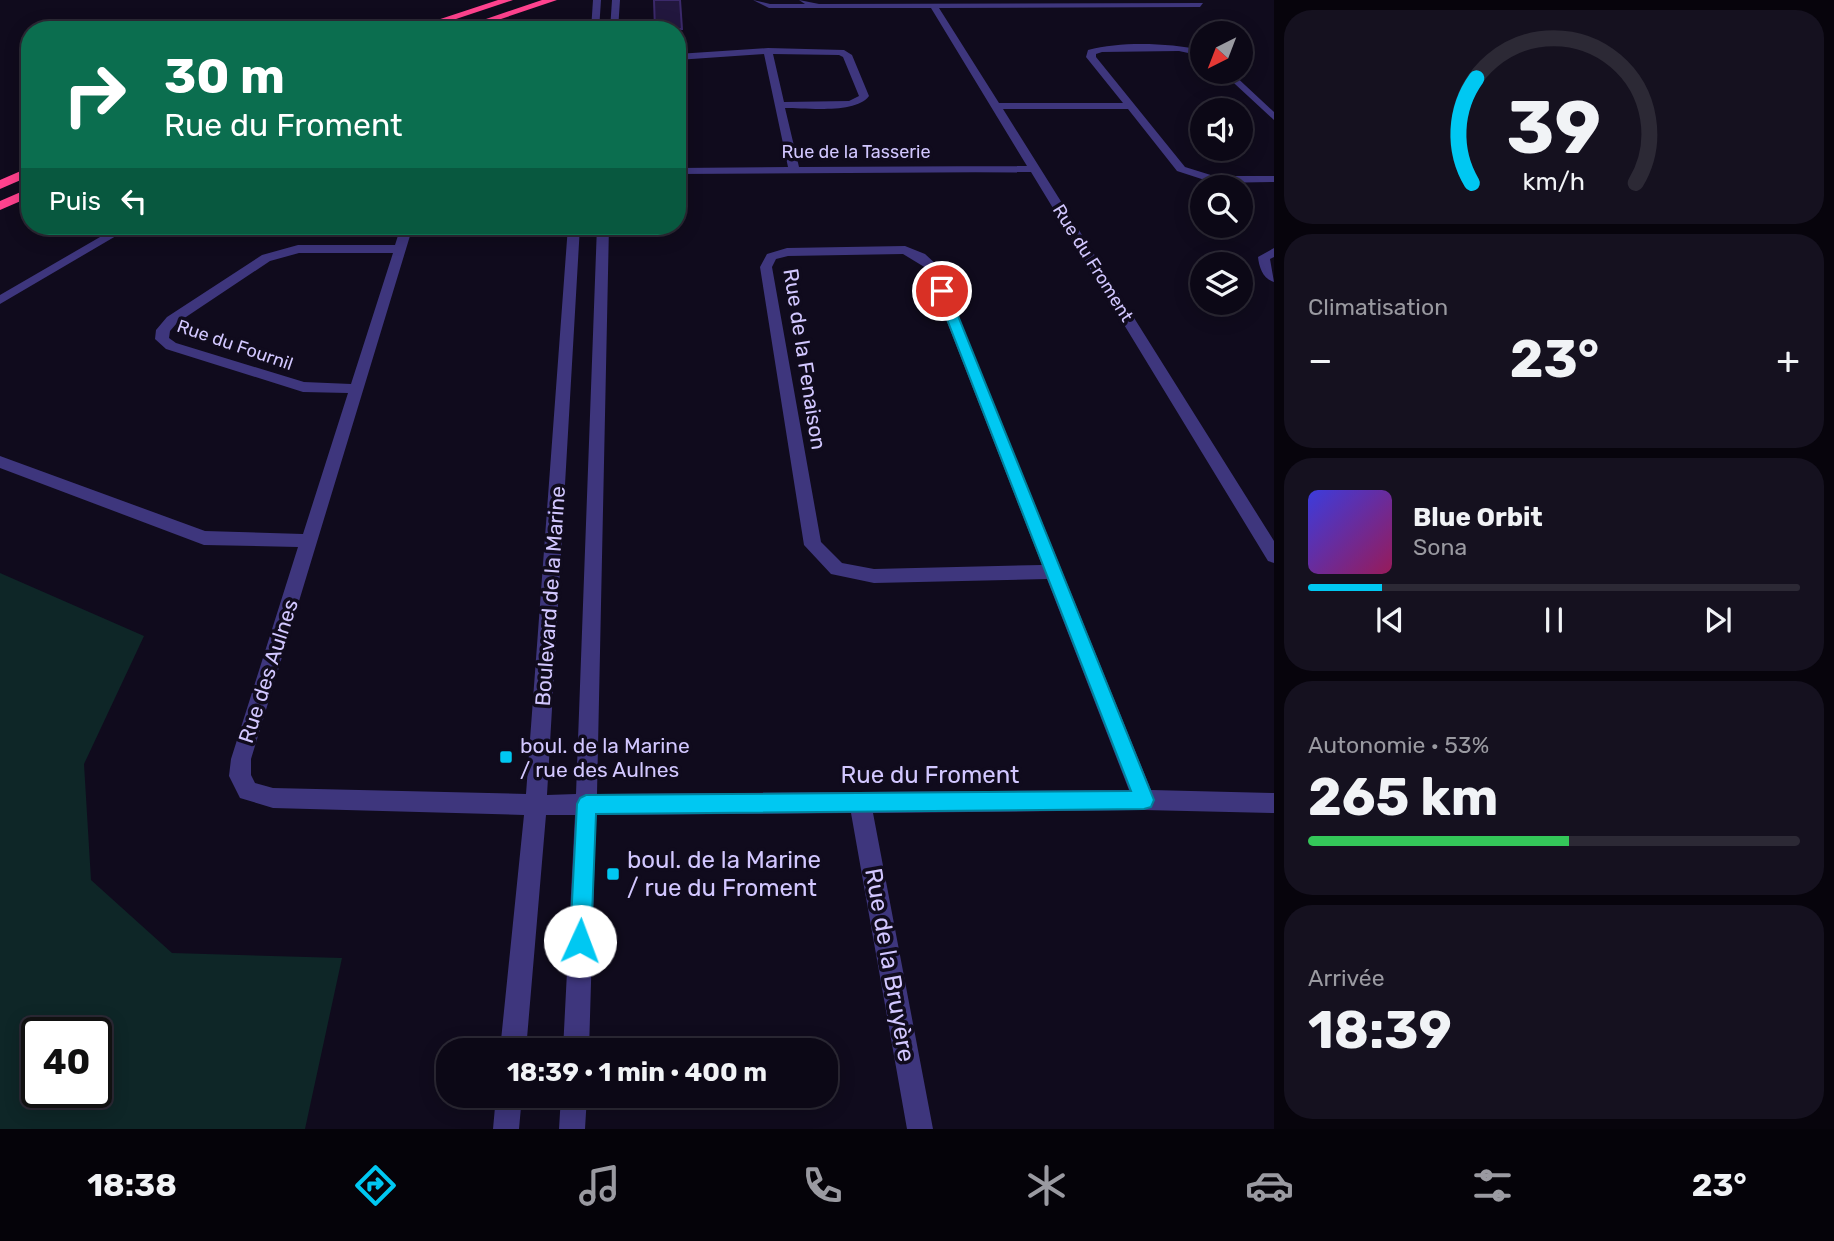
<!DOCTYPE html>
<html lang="fr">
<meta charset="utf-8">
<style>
:root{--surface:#0c0816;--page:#15111f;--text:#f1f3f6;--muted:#9a9aa1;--line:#2c2935;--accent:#00c8f2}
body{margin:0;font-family:Rubik,sans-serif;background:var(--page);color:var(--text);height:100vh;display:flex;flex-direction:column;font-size:26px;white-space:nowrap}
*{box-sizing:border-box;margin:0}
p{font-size:23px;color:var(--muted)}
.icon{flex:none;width:38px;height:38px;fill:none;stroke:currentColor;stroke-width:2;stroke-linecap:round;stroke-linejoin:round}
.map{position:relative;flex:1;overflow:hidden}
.panel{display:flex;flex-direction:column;gap:10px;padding:10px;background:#07040c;width:560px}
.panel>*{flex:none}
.guide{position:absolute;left:21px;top:21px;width:665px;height:214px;border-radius:28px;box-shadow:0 4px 18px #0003,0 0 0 2px var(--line);background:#0b6e4f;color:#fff;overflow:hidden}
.needle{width:46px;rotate:222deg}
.fabs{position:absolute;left:1190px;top:21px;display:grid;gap:14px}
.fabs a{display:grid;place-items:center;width:63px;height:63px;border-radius:50%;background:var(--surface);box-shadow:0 4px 18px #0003,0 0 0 2px var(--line);font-size:35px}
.speed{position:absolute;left:21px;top:1017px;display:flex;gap:14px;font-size:35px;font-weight:700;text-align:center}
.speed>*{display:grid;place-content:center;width:91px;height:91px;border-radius:50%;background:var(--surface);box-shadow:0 4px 18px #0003,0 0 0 2px var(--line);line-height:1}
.speed .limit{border:4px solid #111;border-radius:10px;background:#fff;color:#111}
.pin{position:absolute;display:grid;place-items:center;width:60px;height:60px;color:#fff;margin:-30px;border:4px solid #fff;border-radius:50%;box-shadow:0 2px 7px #0007}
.me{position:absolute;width:77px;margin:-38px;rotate:2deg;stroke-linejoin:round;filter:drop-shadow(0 0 5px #0008)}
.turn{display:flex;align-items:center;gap:24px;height:147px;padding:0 28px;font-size:32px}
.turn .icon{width:91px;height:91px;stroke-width:2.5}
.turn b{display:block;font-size:49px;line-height:60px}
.then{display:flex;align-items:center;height:66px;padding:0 28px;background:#0003;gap:14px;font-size:26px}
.big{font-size:52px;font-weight:700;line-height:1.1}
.panel .widget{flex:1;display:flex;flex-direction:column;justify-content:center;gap:10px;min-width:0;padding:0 24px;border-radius:28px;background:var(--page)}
.panel .dial{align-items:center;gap:0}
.dial svg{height:182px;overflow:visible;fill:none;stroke:var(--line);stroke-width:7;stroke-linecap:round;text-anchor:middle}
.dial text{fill:var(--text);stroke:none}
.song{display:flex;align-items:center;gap:21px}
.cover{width:84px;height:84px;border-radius:10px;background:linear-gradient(135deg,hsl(240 70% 55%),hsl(330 70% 35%))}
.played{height:7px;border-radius:4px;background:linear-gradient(90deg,var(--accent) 15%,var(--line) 15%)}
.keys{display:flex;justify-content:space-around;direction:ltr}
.heat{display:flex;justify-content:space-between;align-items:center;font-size:38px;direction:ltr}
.charge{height:10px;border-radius:5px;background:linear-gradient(90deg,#34c759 53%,var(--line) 0)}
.trip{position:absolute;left:436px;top:1038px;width:402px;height:70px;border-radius:28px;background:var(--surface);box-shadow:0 4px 18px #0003,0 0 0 2px var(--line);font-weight:700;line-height:70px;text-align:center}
.tabs{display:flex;height:112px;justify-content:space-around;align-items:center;background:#050309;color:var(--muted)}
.tabs .icon{width:49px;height:49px}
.tabs .selected{color:var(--accent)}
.tabs b{font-size:32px;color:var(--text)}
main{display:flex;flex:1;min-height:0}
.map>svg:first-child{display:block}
.green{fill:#0e2627;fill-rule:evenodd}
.building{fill:#22173e;stroke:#3b296a;stroke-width:2}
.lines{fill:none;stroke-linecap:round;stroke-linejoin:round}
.minor{fill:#3e367d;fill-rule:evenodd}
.highway{fill:#ff428e;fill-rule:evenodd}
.route{fill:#00c8f2;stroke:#00829d;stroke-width:2}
.poi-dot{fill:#00c8f2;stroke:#100b1d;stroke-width:2.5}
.labels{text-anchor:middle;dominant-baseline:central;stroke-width:7;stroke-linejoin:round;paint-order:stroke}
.far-street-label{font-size:18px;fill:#d2c7ff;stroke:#100b1d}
.street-label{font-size:21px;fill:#d2c7ff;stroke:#100b1d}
.poi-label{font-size:21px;fill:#d2c7ff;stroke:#100b1d;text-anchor:start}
.near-street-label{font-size:24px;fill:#d2c7ff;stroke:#100b1d}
.near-poi-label{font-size:24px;fill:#d2c7ff;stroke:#100b1d;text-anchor:start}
</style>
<main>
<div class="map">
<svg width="1274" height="1129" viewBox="0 0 1274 1129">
<rect width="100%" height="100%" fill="#100b1d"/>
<path class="green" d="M0,573L144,636L84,764L91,880L172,953L342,958L305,1129H0ZM37,1032H96V1092H37Z"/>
<path class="building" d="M654,0H680L682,29H655Z"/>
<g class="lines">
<path class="minor" d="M593,0H601L599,30H591Z
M612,0H620L618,30H610Z
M753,0L770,4H805L799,0L819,4L1203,3L1200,7L939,8L999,103H1123L1086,57L1088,50C1122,41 1168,43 1202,50V56L1179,51L1102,52L1096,54V57L1185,167L1214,176H1274V182L1214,183L1177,171L1128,109H1003L1274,541V563L1268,561L1031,172L677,174V168L788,167L764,54L677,60V54L768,48L844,50L852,55L869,96C856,114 807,108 785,108L799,167L1027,166L931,8H769ZM773,54L839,55L843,57L859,96L849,101L784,102Z
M1222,72H1231L1274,112V120Z
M119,226H133L0,304V295Z
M401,226H413L251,759V775L255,783L273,788L526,794L568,226H580L547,795L576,794L597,226H609L597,794L1129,790L1047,579L874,583L831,574L804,545L760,267L767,254L787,248L905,246L925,254L938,266L1151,790L1274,793V813L1144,810L873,813L933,1129H907L851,813L596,815L589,1050H563L575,815H546L526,1050H500L524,815L273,808L240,798L229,776L231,759L298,547L204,545L0,468V456L205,531L303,534L348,393L303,392L166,349L155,339L156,330L167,317L262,255L298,245H395ZM299,253H393L351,384L304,382L176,343L169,338L170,331L177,323L270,261ZM903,254L926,268L1042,565L874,569L842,563L821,542L772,267L776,259L788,256Z
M1274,248V257L1270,259L1274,282C1263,279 1259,267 1258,257Z
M496,1096H522L519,1129H493Z
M561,1096H587L585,1129H559Z"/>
<path class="highway" d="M498,0H513L423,30H407Z
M542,0H557L495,21L486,19Z
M30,167V176L0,189V180Z
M30,188V197L0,210V201Z"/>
</g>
<path class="route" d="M938,289L948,291L1154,800L1151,807L1144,809L596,814L591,941L588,948L580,952L573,948L570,941L577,804L580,798L586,795L1131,791L936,291Z"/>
<g class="poi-dot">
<rect x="499" y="750" width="14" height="14" rx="3.5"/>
<rect x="606" y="867" width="14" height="14" rx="3.5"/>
</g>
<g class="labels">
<g class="far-street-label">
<text x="856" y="152">Rue de la Tasserie</text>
<text transform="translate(1093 263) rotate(58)">Rue du Froment</text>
<text transform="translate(235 345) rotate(19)">Rue du Fournil</text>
</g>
<g class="street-label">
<text transform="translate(805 359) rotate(81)">Rue de la Fenaison</text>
<text transform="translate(550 596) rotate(-86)">Boulevard de la Marine</text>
<text transform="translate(268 671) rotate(-72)">Rue des Aulnes</text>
</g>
<g class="poi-label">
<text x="520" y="745">boul. de la Marine<tspan x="520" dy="24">/ rue des Aulnes</tspan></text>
</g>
<g class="near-street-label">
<text x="930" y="775">Rue du Froment</text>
<text transform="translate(890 965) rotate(80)">Rue de la Bruyère</text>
</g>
<g class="near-poi-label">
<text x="627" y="860">boul. de la Marine<tspan x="627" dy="28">/ rue du Froment</tspan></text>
</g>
</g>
</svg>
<div class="fabs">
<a><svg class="needle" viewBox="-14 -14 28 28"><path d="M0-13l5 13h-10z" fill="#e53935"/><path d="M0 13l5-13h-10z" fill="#9a9aa1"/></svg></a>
<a><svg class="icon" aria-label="sound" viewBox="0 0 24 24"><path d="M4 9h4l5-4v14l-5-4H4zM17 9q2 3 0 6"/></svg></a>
<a><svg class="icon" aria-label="search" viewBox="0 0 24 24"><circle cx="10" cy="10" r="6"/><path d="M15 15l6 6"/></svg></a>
<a><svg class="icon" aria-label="layers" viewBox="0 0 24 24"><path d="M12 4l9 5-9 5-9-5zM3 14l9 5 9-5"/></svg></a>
</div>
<div class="speed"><div class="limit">40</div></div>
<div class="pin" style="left:942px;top:291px;background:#d93025"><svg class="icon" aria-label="arrive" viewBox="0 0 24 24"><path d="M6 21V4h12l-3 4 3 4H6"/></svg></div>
<svg class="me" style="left:580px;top:941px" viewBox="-20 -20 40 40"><circle r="19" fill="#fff"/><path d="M0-13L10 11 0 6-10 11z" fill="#00c8f2"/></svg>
<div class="trip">18:39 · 1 min · 400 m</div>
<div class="guide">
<div class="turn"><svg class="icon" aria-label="right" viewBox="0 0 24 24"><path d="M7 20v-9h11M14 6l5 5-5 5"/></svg><div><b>30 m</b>Rue du Froment</div></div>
<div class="then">Puis<svg class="icon" aria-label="left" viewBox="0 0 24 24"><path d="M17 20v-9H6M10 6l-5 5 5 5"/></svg></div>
</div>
</div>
<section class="panel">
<div class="widget dial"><svg viewBox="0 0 100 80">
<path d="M14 69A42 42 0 1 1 86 69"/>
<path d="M14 69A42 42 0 0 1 16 23" stroke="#00c8f2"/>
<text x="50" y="56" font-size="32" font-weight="700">39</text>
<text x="50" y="72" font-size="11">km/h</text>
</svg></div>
<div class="widget"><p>Climatisation</p>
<div class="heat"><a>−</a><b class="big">23°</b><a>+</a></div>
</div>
<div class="widget">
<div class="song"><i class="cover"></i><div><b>Blue Orbit</b><p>Sona</p></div></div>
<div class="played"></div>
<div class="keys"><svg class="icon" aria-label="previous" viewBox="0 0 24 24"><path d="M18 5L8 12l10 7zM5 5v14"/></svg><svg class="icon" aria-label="pause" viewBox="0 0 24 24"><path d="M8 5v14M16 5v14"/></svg><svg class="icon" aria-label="next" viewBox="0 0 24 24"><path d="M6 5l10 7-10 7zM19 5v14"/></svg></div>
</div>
<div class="widget"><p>Autonomie · 53%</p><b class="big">265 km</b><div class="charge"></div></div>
<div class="widget"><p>Arrivée</p><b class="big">18:39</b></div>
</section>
</main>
<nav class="tabs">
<b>18:38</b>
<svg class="icon selected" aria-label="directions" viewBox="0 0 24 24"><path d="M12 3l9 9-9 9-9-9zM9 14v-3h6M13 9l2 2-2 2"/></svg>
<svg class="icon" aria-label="music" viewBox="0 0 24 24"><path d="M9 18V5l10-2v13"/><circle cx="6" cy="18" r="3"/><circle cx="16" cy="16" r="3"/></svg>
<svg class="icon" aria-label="phone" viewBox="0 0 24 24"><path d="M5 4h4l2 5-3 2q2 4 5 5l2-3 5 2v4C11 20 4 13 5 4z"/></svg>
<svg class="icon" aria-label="climate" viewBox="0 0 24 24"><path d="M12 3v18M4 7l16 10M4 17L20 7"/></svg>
<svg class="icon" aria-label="car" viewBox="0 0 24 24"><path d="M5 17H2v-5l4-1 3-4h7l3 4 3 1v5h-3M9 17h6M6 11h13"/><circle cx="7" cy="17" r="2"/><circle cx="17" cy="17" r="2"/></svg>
<svg class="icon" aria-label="filters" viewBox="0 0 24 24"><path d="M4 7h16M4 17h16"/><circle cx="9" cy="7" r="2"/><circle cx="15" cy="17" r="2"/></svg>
<b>23°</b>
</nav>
